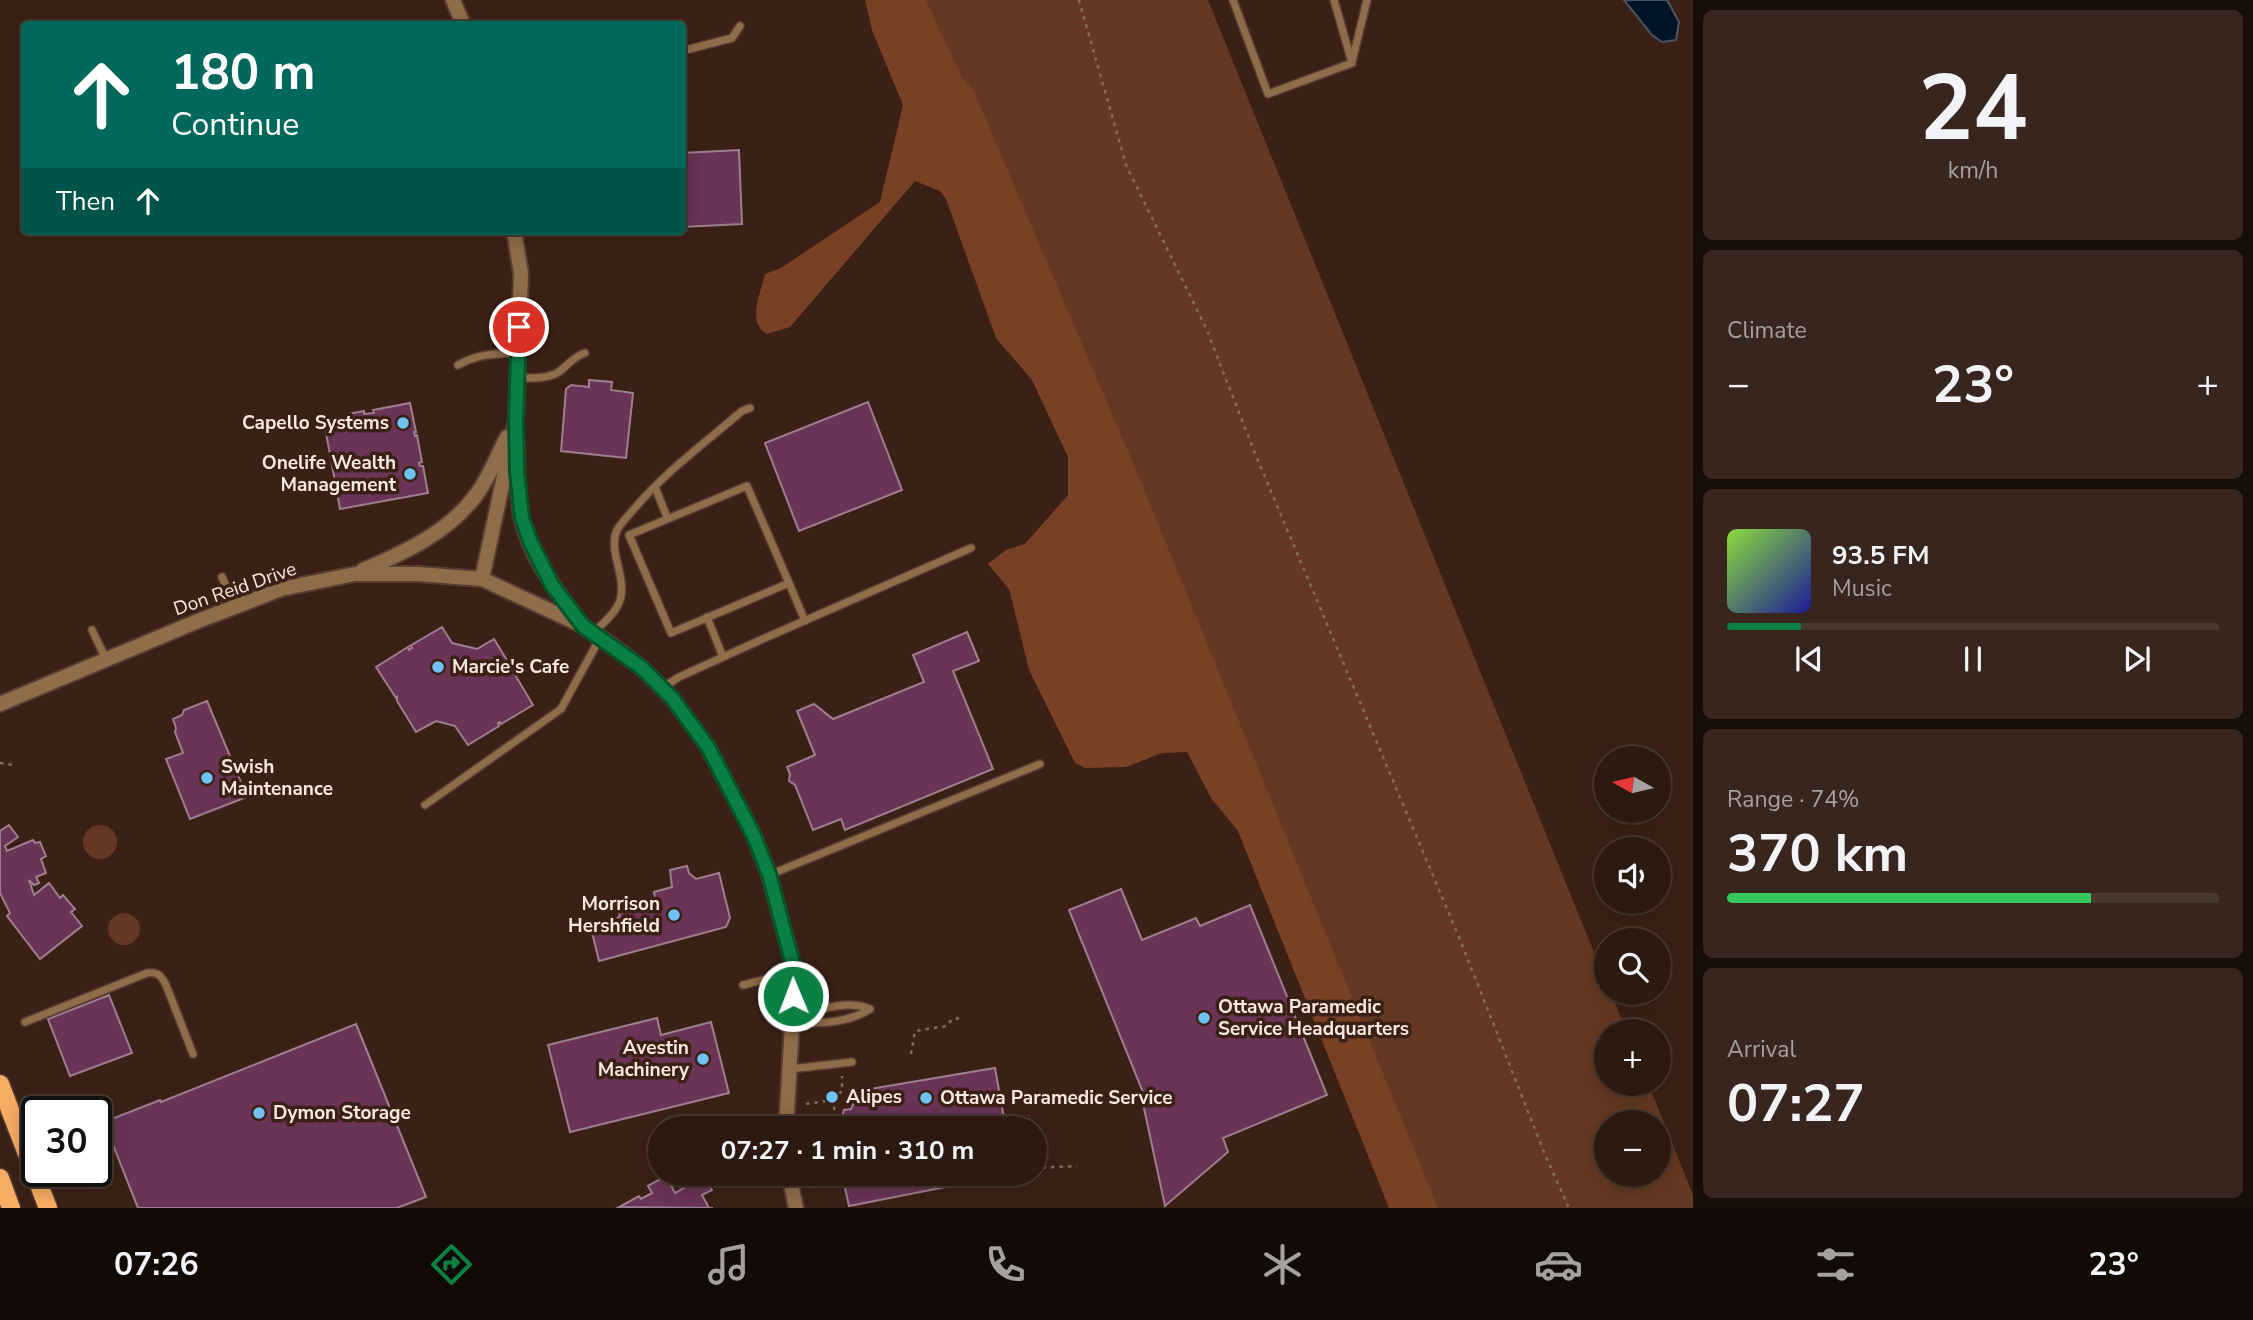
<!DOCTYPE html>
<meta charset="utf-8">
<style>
:root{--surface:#2c1910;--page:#38261e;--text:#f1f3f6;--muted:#a6a09f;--line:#483830;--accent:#0b8043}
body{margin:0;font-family:"Nunito Sans",sans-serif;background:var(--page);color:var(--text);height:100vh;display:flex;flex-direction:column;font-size:26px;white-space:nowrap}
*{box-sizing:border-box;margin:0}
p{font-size:23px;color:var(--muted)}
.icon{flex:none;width:38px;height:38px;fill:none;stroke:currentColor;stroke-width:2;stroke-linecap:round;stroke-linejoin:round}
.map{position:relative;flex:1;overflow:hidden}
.drawer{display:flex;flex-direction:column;gap:10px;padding:10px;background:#180e09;width:560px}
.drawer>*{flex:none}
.banner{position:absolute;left:21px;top:21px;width:665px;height:214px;border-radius:7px;box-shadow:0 4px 18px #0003,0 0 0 2px var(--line);background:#00695c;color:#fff;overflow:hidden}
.needle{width:46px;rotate:278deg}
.tools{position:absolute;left:1594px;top:746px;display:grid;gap:14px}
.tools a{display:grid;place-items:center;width:77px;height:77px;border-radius:50%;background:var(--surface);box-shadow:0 4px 18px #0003,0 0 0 2px var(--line);font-size:35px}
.speed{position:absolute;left:21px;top:1096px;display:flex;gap:14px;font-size:35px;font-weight:700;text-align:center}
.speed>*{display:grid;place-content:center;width:91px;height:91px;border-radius:50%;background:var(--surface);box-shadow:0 4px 18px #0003,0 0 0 2px var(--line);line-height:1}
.speed .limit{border:4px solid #111;border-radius:10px;background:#fff;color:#111}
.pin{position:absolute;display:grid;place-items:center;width:60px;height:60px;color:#fff;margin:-30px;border:4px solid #fff;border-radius:50%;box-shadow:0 2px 7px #0007}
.me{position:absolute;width:77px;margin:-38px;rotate:359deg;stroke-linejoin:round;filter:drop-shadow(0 0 5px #0008)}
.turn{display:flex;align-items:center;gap:24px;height:147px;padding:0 35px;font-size:32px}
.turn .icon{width:91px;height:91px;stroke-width:2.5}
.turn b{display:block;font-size:49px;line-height:60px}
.then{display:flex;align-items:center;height:66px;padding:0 35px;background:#0003;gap:14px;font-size:26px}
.big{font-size:52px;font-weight:700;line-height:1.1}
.drawer .widget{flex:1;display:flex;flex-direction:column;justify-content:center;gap:10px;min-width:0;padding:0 24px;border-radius:10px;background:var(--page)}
.drawer .dial{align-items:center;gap:0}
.dial b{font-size:91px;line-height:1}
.song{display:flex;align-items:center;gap:21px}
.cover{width:84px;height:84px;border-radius:10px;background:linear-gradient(135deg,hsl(90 70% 55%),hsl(240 70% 35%))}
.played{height:7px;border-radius:4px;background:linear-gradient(90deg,var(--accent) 15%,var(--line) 15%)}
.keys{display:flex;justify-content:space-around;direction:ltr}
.heat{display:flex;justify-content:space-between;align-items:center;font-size:38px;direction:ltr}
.charge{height:10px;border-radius:5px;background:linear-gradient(90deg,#34c759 74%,var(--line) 0)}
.trip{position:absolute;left:648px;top:1116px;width:399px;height:70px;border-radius:35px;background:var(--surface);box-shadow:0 4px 18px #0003,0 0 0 2px var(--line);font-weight:700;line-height:70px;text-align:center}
.tabs{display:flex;height:112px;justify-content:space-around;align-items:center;background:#120a06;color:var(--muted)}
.tabs .icon{width:49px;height:49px}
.tabs .selected{color:var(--accent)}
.tabs b{font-size:32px;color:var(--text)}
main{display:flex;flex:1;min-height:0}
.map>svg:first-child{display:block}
.green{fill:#643822;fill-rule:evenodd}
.forest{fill:#784125}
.water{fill:#001428;stroke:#4b5460;stroke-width:2}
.building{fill:#693455;stroke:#9e7f90;stroke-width:2}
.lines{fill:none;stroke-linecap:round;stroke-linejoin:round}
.service-casing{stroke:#563d32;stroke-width:10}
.minor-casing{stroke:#563d32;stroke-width:18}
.tertiary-casing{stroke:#563d32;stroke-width:18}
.primary-casing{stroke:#563d32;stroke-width:21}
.path{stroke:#826c61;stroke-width:2.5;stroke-dasharray:3.5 5;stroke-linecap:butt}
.service{stroke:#8f6c4a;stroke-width:7}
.minor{stroke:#8f6c4a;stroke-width:14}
.tertiary{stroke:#8f6c4a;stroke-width:14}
.primary{stroke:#f7ad63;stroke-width:18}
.route-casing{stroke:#07532c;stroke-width:18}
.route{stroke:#0b8043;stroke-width:12}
.poi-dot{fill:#70c2f4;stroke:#3b2115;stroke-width:2.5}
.labels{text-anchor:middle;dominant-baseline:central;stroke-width:7;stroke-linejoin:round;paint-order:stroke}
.poi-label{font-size:19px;font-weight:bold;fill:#fae9e1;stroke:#3b2115;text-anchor:start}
.street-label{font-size:19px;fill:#fae9e1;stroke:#3b2115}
</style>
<main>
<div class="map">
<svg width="1693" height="1208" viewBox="0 0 1693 1208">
<rect width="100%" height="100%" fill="#3b2115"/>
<path class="green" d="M922,0H1208L1606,982V992H1611L1626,1031H1606V1083H1648L1693,1195V1208H1396ZM1606,1122H1659V1174H1606Z
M83 842a17 17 0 1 1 34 0a17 17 0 1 1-34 0Z
M108 929a16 16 0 1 1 32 0a16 16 0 1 1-32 0Z"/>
<path class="forest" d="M865,0H926L962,78L973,89L1139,477L1438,1208H1389L1238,831L1211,798L1187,752L1162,753L1126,767L1085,768L1075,763L1029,670L1009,589L988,564L1006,550L1025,544L1068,495V457L1032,380L996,338L946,199L940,191L915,181L790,327L767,334C746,322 761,293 765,274L781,268L880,202L903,105L872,30Z"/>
<path class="water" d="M1624,0H1667L1679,22L1676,40L1662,42L1652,35Z"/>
<path class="building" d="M739,150L742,224L682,227V153Z
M589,380L612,382L611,390L633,393L626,458L561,451L566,389L571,385L589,387Z
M868,402L902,490L799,531L765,443Z
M410,403L416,432H414L415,436L417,435L422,462L419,463L420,466H423L428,493L340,509L324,422L326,419L349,417L348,414L364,411V414L374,413L373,410Z
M442,627L452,643L477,649L494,639L513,670L511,672L514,673L533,705L501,724L500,722L498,723L499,726L468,745L455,726L436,721L416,732L397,701V697L396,698L376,667L408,647L409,650L412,648L410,646Z
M967,632L979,661L953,671L993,769L845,830L841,819L813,830L795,785L789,781L790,774L787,767L815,755L797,711L814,704L833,719L924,682L913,655Z
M207,701L247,797L190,819L166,759L183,753L175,732L176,728L173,719L182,715L184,710Z
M9,825L18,837L5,846L7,851L33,840L35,843L40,842L46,856L41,859L46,873L36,877L39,883L34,885L29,880L34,895L49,883L60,898L63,895L75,909L71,912L82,926L40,959L7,916L10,913L0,893V831Z
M687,866L689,873L696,879L719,873L730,918L726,927L599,961L590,924L620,917L619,913L656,903L654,892L672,887L670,870Z
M1121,889L1142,940L1196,918L1200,926L1250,905L1327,1095L1223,1138L1228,1152L1165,1206L1142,1099L1145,1097L1069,910Z
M109,995L132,1053L70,1076L48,1019Z
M657,1018L661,1035L711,1022L729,1093L570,1132L548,1045Z
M356,1024L426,1197L397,1208H138L104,1122L160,1100L161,1102Z
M995,1068L1006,1129H846L843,1113L844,1110L851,1109L853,1104L852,1092Z
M700,1174H703L712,1190L702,1195L709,1208H713L619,1207L639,1196L641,1199L652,1193L648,1186L666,1176L675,1193L687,1186L685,1182Z
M842,1174H954L956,1185L849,1206Z"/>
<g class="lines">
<g class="service-casing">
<path id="service" d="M1233,0L1268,94L1352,63
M1334,0L1352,63
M682,51L732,38L740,26
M1352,62L1367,0
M458,365C477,354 496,352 518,354
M518,378C530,378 546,379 557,373C568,366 572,357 585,353
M747,486L789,583L671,633L629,535Z
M655,487L667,517
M222,577L235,607
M789,583L805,621
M707,617L723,657
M92,630L106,659
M594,632C625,604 626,597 616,557C614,548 613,539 617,530C621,523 628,516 634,509C665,472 706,442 742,411L750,408
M662,688L679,677L765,638L971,548
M425,805L561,709L600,638
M769,875L1040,764
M743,985L794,972
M791,1021C814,1010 846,999 870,1009
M791,1021C816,1025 849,1023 870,1009
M25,1022L147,973C158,972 161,975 166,985L193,1054
M790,1069L852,1062"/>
</g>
<g class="minor-casing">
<path id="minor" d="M482,579L583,626L613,646L642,668L672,698L708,747L753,834L769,875L795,972L786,1129
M789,1174L796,1208"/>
</g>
<g class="tertiary-casing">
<path id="tertiary" d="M453,0L463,24
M517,445C517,468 517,493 521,516C529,557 559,594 583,626
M363,570C404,553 449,532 476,495C489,478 497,456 507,437
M0,704L198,621L281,589L355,574H418L482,579L516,420L521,273L514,231"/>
</g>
<g class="primary-casing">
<path id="primary" d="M0,1084L48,1208
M0,1178L11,1208"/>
</g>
<path class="path" d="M1079,0L1126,165L1206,328L1254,451L1461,942L1546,1157L1569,1208
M0,763L13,765
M911,1054L915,1031L947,1026L952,1019L962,1018
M833,1100L842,1091V1076
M806,1104L833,1100L837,1129
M1025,1129L1031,1125L1029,1115
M1034,1168L1077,1166
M808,1188L819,1174"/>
<use href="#service" class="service"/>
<use href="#minor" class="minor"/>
<use href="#tertiary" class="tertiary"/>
<use href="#primary" class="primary"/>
</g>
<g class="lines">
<g class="route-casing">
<path id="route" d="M519,327L516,420L517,471L522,518L531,543L552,585L583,626L642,668L672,698L708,747L753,834L769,874L795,972L793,996"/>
</g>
<use href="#route" class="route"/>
</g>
<g class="poi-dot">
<circle cx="403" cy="423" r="7"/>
<circle cx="410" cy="474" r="7"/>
<circle cx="438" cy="667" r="7"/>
<circle cx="207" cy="778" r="7"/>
<circle cx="674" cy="915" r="7"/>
<circle cx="1204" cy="1018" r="7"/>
<circle cx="703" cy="1059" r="7"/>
<circle cx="832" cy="1097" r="7"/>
<circle cx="926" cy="1098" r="7"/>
<circle cx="259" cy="1113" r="7"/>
</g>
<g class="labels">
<g class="poi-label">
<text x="389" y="423" text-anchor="end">Capello Systems</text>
<text x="396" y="463" text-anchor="end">Onelife Wealth<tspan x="396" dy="22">Management</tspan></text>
<text x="452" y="667">Marcie's Cafe</text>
<text x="221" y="767">Swish<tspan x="221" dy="22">Maintenance</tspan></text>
<text x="660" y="904" text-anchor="end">Morrison<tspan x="660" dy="22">Hershfield</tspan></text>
<text x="1218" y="1007">Ottawa Paramedic<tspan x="1218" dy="22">Service Headquarters</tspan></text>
<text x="689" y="1048" text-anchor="end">Avestin<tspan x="689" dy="22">Machinery</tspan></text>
<text x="846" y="1097">Alipes</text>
<text x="940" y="1098">Ottawa Paramedic Service</text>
<text x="273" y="1113">Dymon Storage</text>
</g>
<g class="street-label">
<text transform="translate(235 589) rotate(-19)">Don Reid Drive</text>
</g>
</g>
</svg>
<div class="tools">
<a><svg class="needle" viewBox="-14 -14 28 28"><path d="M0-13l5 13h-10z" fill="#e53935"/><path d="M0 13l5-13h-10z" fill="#a6a09f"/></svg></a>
<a><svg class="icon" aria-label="sound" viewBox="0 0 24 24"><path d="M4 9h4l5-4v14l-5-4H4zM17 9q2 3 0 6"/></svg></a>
<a><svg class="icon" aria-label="search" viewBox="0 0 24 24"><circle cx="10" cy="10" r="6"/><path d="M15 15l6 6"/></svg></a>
<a>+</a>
<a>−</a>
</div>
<div class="speed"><div class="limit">30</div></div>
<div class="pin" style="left:519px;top:327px;background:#d93025"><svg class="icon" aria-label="arrive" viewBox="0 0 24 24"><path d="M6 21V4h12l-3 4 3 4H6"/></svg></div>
<svg class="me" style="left:793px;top:996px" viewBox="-20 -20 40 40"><circle r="17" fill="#0b8043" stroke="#fff" stroke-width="3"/><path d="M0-11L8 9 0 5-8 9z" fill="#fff"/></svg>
<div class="trip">07:27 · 1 min · 310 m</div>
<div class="banner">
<div class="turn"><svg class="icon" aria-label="ahead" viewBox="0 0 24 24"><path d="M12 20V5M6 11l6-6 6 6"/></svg><div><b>180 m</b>Continue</div></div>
<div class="then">Then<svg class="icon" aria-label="ahead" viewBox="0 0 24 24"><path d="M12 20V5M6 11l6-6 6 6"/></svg></div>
</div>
</div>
<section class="drawer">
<div class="widget dial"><b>24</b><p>km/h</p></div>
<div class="widget"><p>Climate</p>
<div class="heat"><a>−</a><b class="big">23°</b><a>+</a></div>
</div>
<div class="widget">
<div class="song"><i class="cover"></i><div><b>93.5 FM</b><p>Music</p></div></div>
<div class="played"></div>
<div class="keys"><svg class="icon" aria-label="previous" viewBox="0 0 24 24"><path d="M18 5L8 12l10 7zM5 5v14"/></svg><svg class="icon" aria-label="pause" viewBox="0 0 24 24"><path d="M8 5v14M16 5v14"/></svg><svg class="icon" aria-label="next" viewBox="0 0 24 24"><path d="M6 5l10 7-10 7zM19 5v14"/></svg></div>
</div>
<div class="widget"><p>Range · 74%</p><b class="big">370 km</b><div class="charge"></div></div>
<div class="widget"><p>Arrival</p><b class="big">07:27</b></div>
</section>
</main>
<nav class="tabs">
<b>07:26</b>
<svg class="icon selected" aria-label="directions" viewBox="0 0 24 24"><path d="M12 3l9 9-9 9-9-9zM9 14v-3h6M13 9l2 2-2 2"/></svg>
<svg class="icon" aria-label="music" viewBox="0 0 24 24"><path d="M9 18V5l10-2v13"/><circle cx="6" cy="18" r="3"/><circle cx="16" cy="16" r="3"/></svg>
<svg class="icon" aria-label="phone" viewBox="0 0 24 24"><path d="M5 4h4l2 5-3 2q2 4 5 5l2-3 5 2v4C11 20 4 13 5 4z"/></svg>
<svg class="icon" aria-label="climate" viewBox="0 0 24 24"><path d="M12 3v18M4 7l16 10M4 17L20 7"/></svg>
<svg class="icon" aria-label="car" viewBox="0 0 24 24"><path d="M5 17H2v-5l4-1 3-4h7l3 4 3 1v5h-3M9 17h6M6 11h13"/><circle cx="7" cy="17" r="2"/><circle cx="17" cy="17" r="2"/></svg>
<svg class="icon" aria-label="filters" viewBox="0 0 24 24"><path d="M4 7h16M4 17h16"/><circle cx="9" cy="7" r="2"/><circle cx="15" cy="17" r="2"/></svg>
<b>23°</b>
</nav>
